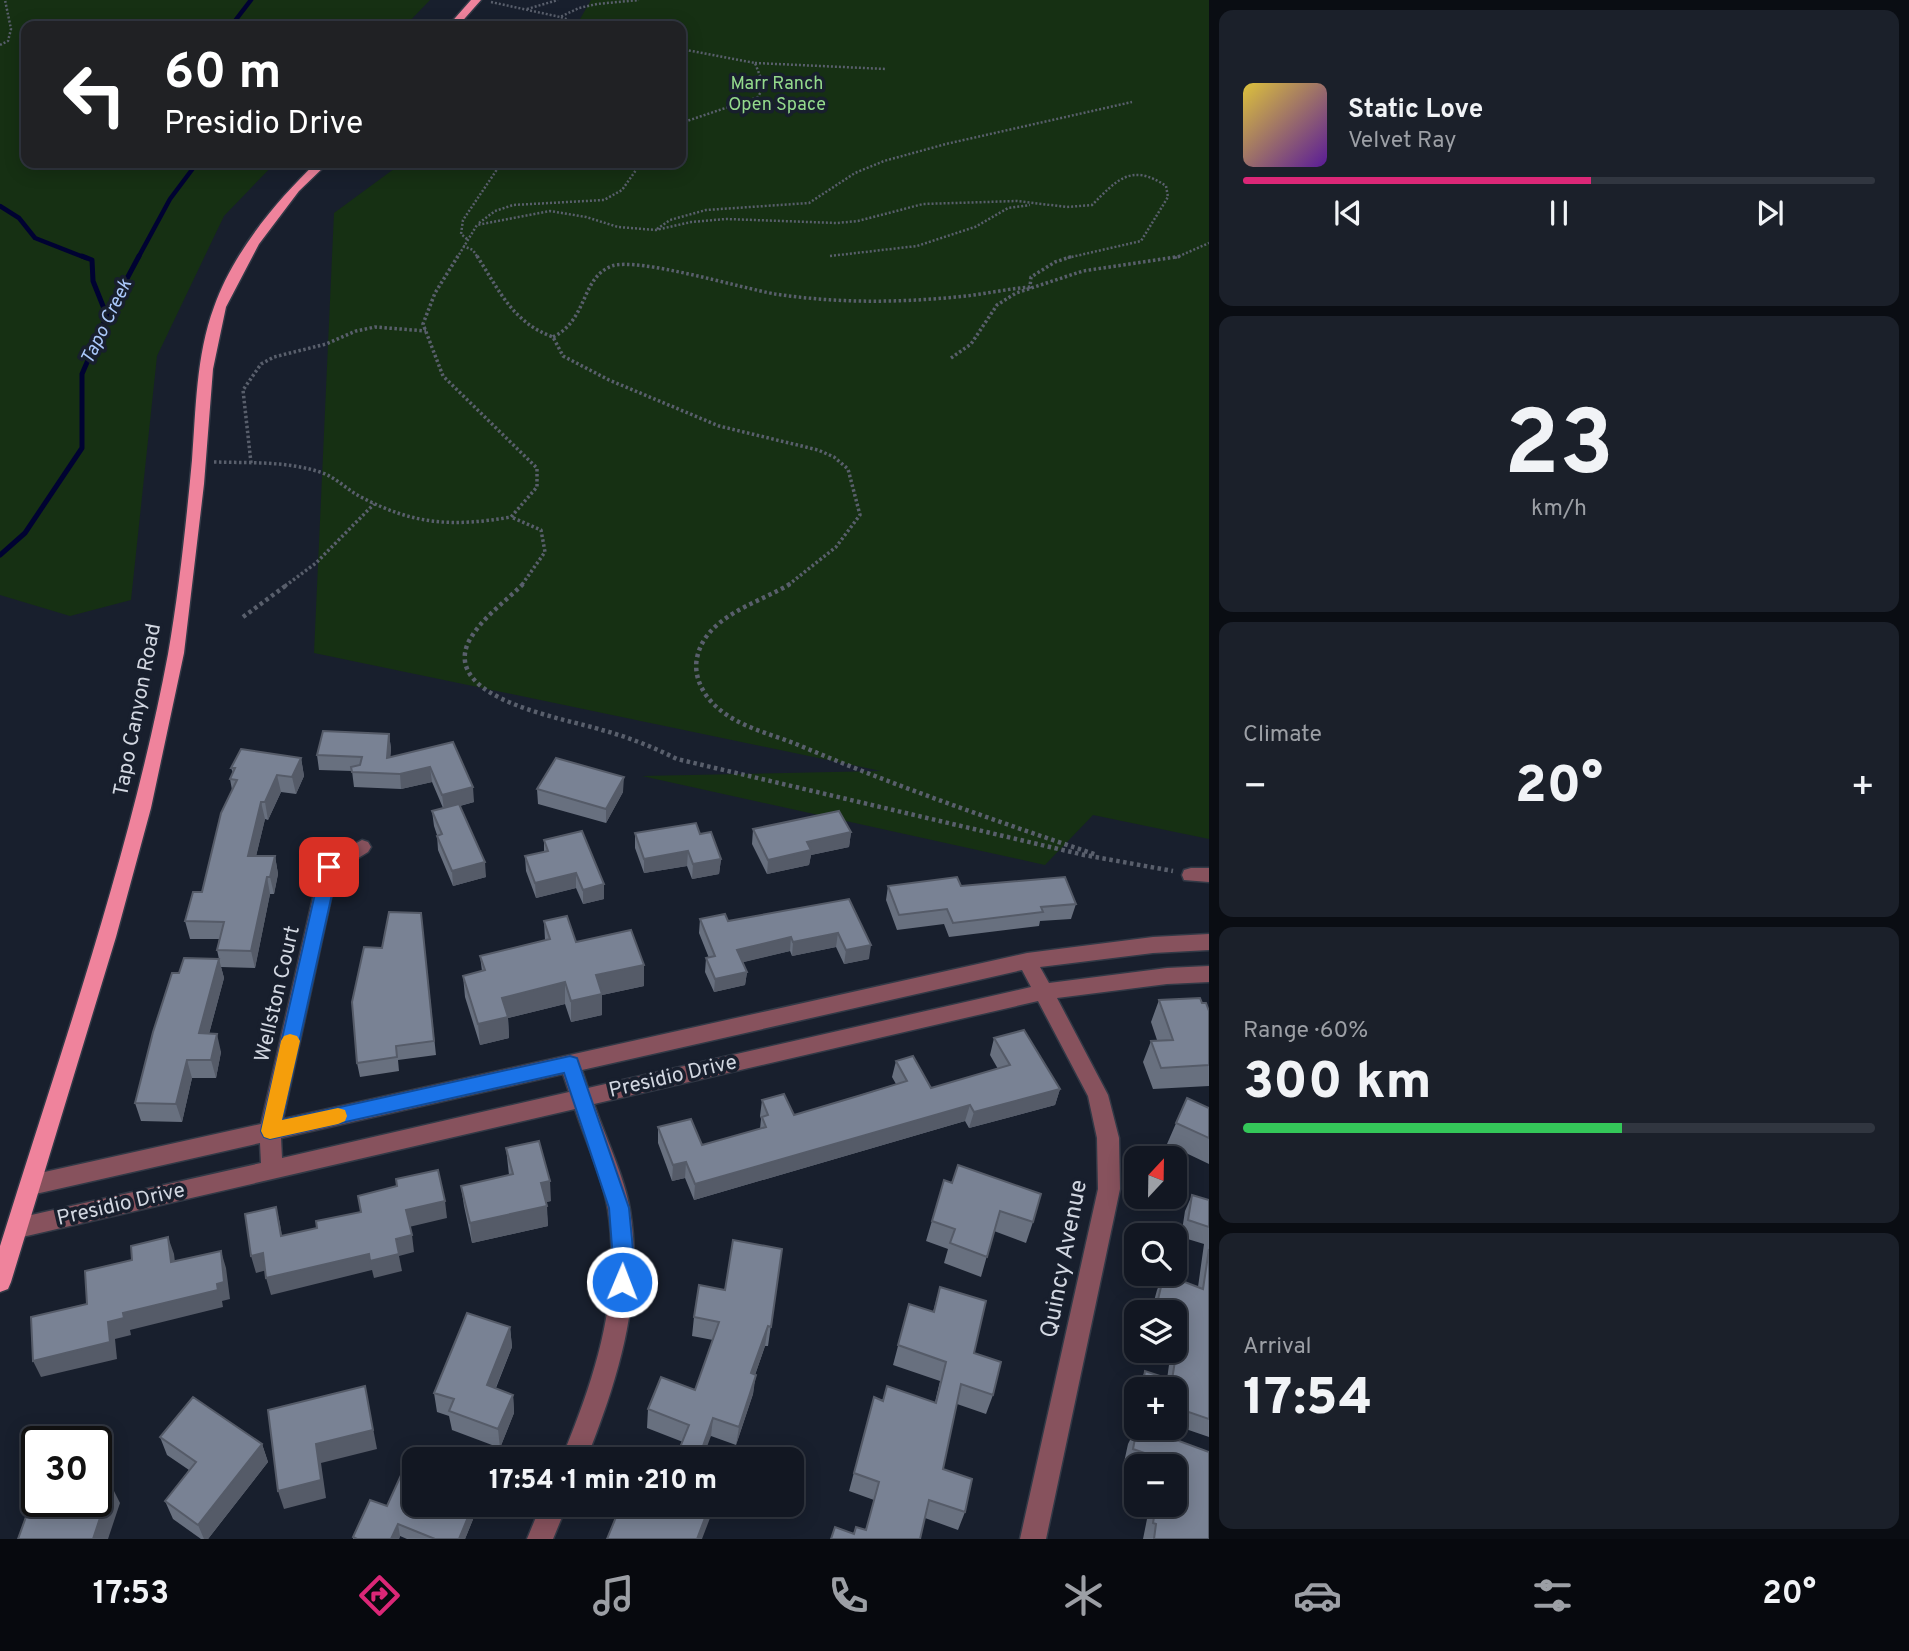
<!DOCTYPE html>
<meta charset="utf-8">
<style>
:root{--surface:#121722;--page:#1b202a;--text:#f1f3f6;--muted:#9c9fa5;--line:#313640;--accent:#db2777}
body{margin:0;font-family:Overpass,sans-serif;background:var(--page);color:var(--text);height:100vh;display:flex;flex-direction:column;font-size:26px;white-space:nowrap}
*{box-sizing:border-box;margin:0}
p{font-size:23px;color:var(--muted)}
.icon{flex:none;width:38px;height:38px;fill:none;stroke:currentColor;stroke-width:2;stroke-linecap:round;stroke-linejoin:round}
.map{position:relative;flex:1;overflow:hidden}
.side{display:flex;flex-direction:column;gap:10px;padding:10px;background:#0a0d13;width:700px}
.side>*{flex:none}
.top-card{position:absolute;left:21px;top:21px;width:665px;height:147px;border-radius:14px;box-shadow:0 4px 18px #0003,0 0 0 2px var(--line);background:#202124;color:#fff;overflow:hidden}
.needle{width:46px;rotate:22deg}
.fabs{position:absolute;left:1124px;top:1146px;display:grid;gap:14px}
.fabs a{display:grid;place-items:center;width:63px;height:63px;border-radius:14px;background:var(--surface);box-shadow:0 4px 18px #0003,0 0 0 2px var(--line);font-size:35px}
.speed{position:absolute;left:21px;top:1426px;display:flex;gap:14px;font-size:35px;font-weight:700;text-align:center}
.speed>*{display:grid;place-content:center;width:91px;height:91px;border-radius:50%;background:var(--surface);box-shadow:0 4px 18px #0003,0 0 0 2px var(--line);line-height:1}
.speed .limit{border:4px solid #111;border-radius:10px;background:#fff;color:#111}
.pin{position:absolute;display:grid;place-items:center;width:60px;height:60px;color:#fff;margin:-30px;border-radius:14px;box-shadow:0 4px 10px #0006}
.me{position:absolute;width:77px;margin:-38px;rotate:1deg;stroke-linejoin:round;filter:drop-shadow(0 0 5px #0008)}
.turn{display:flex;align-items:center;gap:24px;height:147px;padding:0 28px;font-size:32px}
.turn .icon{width:91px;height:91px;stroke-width:2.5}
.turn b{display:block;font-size:49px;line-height:60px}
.big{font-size:52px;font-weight:800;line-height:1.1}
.side .card{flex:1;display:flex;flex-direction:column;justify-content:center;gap:10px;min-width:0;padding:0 24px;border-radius:14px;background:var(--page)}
.side .dial{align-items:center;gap:0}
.dial b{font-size:91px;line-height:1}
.song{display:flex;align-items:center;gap:21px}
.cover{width:84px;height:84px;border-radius:10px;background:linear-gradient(135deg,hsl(50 70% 55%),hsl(270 70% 35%))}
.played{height:7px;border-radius:4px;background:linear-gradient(90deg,var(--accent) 55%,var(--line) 55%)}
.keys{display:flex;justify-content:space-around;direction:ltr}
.heat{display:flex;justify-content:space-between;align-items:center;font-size:38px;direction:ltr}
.charge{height:10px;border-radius:5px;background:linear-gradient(90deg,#34c759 60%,var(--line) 0)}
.trip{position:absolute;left:402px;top:1447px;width:402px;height:70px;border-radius:14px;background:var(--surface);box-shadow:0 4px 18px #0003,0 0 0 2px var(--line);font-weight:800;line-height:70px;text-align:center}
.tabs{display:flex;height:112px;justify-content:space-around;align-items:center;background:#07090e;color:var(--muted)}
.tabs .icon{width:49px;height:49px}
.tabs .current{color:var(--accent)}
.tabs b{font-size:32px;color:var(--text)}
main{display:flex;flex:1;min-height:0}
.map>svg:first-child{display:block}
.green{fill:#163013}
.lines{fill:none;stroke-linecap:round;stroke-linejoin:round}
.stream-far1{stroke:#000232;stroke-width:4.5}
.stream{stroke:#000232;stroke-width:5}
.minor-casing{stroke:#323946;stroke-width:3}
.major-casing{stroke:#323946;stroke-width:3}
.path-far2{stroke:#595f6c;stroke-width:2.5;stroke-dasharray:2 2;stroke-linecap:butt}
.path-far1{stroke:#595f6c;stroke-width:3.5;stroke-dasharray:2.5 2.5;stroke-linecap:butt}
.path{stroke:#595f6c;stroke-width:4.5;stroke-dasharray:3.5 3.5;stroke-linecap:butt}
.minor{fill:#87525d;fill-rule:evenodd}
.major{fill:#ef839c;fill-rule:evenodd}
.wall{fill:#68707f}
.shaded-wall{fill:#555b68}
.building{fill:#798294;stroke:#555b68;stroke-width:2}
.route{fill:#1a73e8;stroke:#114b97;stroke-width:2}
.slow{fill:#f59e0b}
.labels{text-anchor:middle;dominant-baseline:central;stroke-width:7;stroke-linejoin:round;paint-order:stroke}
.far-park-label{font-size:18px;fill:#94da8c;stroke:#181f2d}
.far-water-label{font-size:19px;font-style:italic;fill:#abc8fa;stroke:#181f2d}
.street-label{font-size:21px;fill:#d2d7e1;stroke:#181f2d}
.near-street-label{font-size:24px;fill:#d2d7e1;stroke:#181f2d}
</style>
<main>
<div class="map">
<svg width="1209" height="1539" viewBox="0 0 1209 1539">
<rect width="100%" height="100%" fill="#181f2d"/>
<path class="green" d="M0,0H430L405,26H26V163H275L224,216L157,356L131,600L70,616L0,595Z
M591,0H1209V839L1093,815L1045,865L642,776L881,771L314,653L334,213L402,163H681V26H576Z"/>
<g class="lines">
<path class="stream-far1" d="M231,26L251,0
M0,206L19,218L35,238L86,258
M138,258L170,199L197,163"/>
<path class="stream" d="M82,256L92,260L93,281L107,316
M0,555L25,533L82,448V374L107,316L139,256"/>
<g class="minor-casing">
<path id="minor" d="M362,840L368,842L371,847L368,852L337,871L283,1119L1027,953L1153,937L1209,934V950L1153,953L1040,967L1049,983L1167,968L1209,966V982L1167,984L1057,998L1108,1095L1119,1138L1120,1189L1046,1539H1020L1098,1189L1097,1138L1088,1096L1038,1001L594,1104C605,1136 625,1178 630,1210C644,1297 618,1380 586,1460H561C594,1380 622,1298 608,1210C603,1178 585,1140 575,1109L18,1238L10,1235L7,1228L10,1221L18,1218L261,1163L260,1143L31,1195L23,1192L20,1185L23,1178L31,1175L261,1124L320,867L322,862ZM1022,970L1031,987L588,1088L582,1070ZM563,1074L569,1092L282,1158L281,1138Z
M1191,868H1209V882L1184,880L1182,875L1184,870Z
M541,1505H567L553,1539H527Z"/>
</g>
<g class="major-casing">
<path id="major" d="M471,0H481L458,26H448Z
M316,163H328L299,191L259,244L226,307L213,369L204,484L184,653L151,808L116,937L11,1282L8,1289L0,1292V1246C61,1050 130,856 168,654C179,591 186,524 192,460C196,410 196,355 214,307C233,253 275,202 316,163Z"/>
</g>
<path class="path-far2" d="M491,2L560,17L579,8L597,4L639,0
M527,9L558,0
M561,17L583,26
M0,45L8,41L11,29L5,0
M681,49L755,63L764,86L758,97L681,123
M755,63L886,69
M336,165L379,163
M479,223L495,211L513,205L604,200L622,190L641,163
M657,229L670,220L706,210L809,203L855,173L884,161L946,144L1132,102
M467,239L461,234L463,220L500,165
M463,246L473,250L478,258
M830,256L917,246L975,227L1008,208L1030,205
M457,258L477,225L550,211L586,217L618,227L656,230L691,222L726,219L837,223L858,221L923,204L1017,201L1067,207L1092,205C1116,181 1131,162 1166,186L1168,197L1141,241L1067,258
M1175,258L1209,243"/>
<path class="path-far1" d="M458,256L435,293L423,324L443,376L537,468V487L511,517L541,530L545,552L521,586
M477,256C499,290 513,323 553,337L563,356L609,380L719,426L818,450L834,457L848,469L860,515L836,547L787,586
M553,337C588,320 581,277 612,266C638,257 741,288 775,294C835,303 895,303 956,297C981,295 1005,289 1030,287L1031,277L1055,262L1073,256
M951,358L971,344L997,305L1016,293L1083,271L1182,256
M214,462C249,463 286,461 320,472C336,477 347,490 361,497C414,525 453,527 511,517
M251,463L243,390L261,364L274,357L326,344L356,331L375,327L426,331
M285,586L316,563L374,504"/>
<path class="path" d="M523,584C505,602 479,620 468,643C443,700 568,719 602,730C628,737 653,747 677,759L1084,855L1173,871
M790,584C759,603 705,616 697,658C693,677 704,697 719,709C740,727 771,734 796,744C895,786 996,821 1097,855
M243,617L288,584"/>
<use href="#minor" class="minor"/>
<use href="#major" class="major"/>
</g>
<path class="wall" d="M389,734L391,749L390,758L453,742L474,802L460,806L486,877L453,886L438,850L437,835L434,826L432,811L443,808L432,782L401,789L354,787L352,771L319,770L317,755Z
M301,758L304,776L296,794L281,792L268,820L265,819L256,856H275L278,874L274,894H270L255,968L221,967L224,978L209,1034L221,1052L216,1078H192L182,1122L141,1121L135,1103L179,973L219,959L217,950L219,939H190L185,921L202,892L232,790L230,779L233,773L231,768Z
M537,789L623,792L606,823L538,804Z
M753,829L851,832L849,847L811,855L809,865L767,874L752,844Z
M635,833L700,834L721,859L719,874L692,879L687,866L644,873L635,848Z
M544,840L604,899L583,904L576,888L536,898L526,871L525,856L544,852Z
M888,886H961L1076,904L1071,919L1040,921L1039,926L949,937L944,924L897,930L886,900Z
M849,899L869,959L844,964L836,947L792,956L790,951L743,962L747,972L745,985L714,992L705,972L706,958H709L699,933L700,919L728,921Z
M421,913L436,1055L398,1060L399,1071L360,1077L357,1063L382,948Z
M544,921L576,942L644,965V986L602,995V1015L571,1022L565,1004L508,1018L509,1038L480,1045L465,997L463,976L482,971L480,956L545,940Z
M1159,1000L1202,1003L1209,1011V1086L1153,1089L1143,1062L1151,1041L1157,1040L1151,1022Z
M994,1038L1060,1089L1055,1105L969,1128L965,1121L694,1200L685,1178L672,1181L658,1143V1127L702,1145L760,1129L761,1119L760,1116L762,1100L794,1115L896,1084L892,1077L896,1061L931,1088L998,1069L990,1055Z
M1187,1098L1209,1108V1164L1167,1144Z
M506,1148L551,1201L546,1202L548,1226L472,1243L464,1206L461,1186L509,1175Z
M944,1180L1033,1222L1026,1243L994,1231L981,1277L944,1263L948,1249L926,1241Z
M1192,1195L1209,1200V1437L1174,1425V1390H1137L1145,1371L1167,1379L1171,1351H1174V1312H1151L1157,1290L1164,1274L1198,1287L1204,1244L1181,1237L1185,1211Z
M782,1249L768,1346H765L755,1375L753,1394L736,1445L711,1436L683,1442L647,1428L648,1409L695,1390L713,1340L692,1336L694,1317L725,1290Z
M940,1287L974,1353L993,1395L986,1414L957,1404L943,1469L965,1512L958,1530L925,1518L831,1539L866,1530L874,1500L849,1491L874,1397L883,1400L935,1402L940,1381L893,1365L909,1304L933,1312Z
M510,1327L512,1347L496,1388L513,1395L514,1413L500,1448L452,1430L449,1416L437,1412L434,1393Z
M1136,1396V1412L1133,1411Z
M1136,1428H1144L1209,1452V1539H1143L1147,1519L1155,1505H1174V1466H1136V1472L1123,1467L1128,1444Z
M160,1437L262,1444L268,1462L208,1539H201L173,1519L165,1501L189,1470L167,1455Z
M415,1505H475L476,1512L465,1539H407L400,1536L399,1539H353V1537L387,1506Z"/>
<path class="shaded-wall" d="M389,734L391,749L389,773L387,758Z
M301,758L304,776L296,794L292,777Z
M430,767L432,782L401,789L400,774Z
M277,775L281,792L268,820L265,802Z
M624,777L623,792L606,823V809Z
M473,787L474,802L444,810L442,795Z
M261,802L265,819L252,873L248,856Z
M851,832L849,847L811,855L809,865L767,874L768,860L807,842Z
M688,851L687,866L644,873V859Z
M275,856L278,874L274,894L270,877Z
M721,859L719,874L692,879L693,864Z
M485,862L486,877L453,886L452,871Z
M576,873V888L536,898L535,883Z
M267,877L270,894L255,968L251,951Z
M604,884V899L583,904V890Z
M838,933L836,947L792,956L793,942Z
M791,937L790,951L736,964L737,950Z
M871,945L869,959L844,964L846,950Z
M219,959L224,978L204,1052L199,1033Z
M644,965V986L602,995V1015L571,1022V1001L596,975Z
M747,972L745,985L714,992L715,979Z
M565,982V1004L508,1018L509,1038L480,1045L478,1024L502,998Z
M217,1034L221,1052L216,1078L211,1060Z
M187,1060L192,1078L182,1122L176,1104Z
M1060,1089L1055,1105L969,1128L974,1112Z
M970,1105L965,1121L694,1200L695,1184Z
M686,1162L685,1178L672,1181L673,1165Z
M550,1181L551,1201L542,1203L541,1183Z
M445,1201L447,1218L409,1227L406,1210Z
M547,1206L548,1226L472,1243L470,1223Z
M276,1207L280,1224L285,1253L281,1236Z
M412,1235L414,1252L399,1256L402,1271L374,1278L372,1270L271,1295L266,1278Z
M168,1237L174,1254L177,1279L171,1262Z
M221,1251L226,1268L230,1299L222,1301L223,1307L130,1330L131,1335L115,1339L117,1359L41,1377L33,1361L108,1322L123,1313L217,1284Z
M263,1253L267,1270L256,1273L251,1256Z
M768,1326L765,1346L749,1392L751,1373Z
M510,1327L512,1347L489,1404L487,1385Z
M756,1375L753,1394L736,1445L739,1427Z
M365,1386L377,1449L321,1463L326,1498L284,1509L278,1491Z
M513,1395L514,1413L500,1448L498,1429Z
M713,1418L711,1436L702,1460H698Z
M262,1444L268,1462L208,1539H204L198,1525Z
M111,1485L120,1503L108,1539H93Z
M473,1505H475L476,1512L465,1539H459Z
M710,1505H715L702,1539H697Z
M398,1524L400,1536L399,1539H391Z"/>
<path class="building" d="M323,731L389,734L387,758L453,742L473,787L442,795L430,767L400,774L352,772L351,767L360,765L362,757L317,755Z
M241,749L301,758L292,777L277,775L265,802H261L248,856H275L270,877H267L251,951L217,950L224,922L185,921L193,892H202L221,813L237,780L230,779L235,768H231Z
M556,758L624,777L606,809L537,789Z
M459,804L485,862L452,871L437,836L442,834L432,811Z
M839,811L851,832L807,842L811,850L768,860L753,829Z
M696,823L700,834L711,832L721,859L693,864L688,851L644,859L635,833Z
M582,831L604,884L583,890L576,873L535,883L525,856L548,851L544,840Z
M957,877L961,886L1065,877L1076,904L1041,907L1043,912L953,923L947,909L899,915L888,886Z
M849,899L871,945L846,950L838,933L793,942L791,937L737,950L747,972L715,979L706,958L715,956L700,919L725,914L728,921Z
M389,912L421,913L434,1041L396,1046L397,1057L357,1063L352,1002L364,947L382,948Z
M567,916L576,942L631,930L644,965L596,975L602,994L571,1001L565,982L502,998L508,1017L478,1024L463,976L485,970L480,956L550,939L544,921Z
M184,958L219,959L199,1033L217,1034L211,1060H187L176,1104L135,1103L153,1032L172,973H179Z
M1200,998L1202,1003H1206L1209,1011V1065L1161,1068L1151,1041L1173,1040L1159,1000Z
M1024,1030L1060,1089L974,1112L970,1105L695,1184L686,1162L673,1165L658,1127L691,1119L702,1145L766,1127L762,1117L768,1115L762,1100L784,1094L794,1115L858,1096L907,1081L896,1061L913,1056L931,1088L1010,1065L994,1038Z
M1187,1098L1209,1108V1138L1176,1123Z
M539,1141L550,1181L541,1183L547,1206L470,1223L461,1186L513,1174L506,1148Z
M958,1165L1041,1194L1033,1222L1000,1211L987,1257L950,1243L955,1229L932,1221L944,1180L952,1183Z
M438,1170L445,1201L406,1210L412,1235L396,1239L399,1254L370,1261L369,1254L266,1278L263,1253L251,1256L245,1214L276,1207L281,1236L317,1228L316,1221L361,1212L358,1196L397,1186L396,1179Z
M1192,1195L1209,1200V1227L1188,1220Z
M168,1237L171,1262L221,1251L224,1282L217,1284L218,1290L123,1313L124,1318L108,1322L110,1342L33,1361L31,1317L87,1304L85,1271L132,1260L131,1246Z
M733,1240L782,1249L771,1327L768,1326L751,1373L756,1375L739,1427L713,1418L698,1460H675L689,1425L648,1409L661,1377L695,1390L719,1322L694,1317L699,1285L725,1290Z
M1209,1249V1419L1174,1407V1390H1142L1145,1371L1172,1380L1182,1317L1174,1314V1312H1169L1156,1308L1164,1274L1203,1289Z
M940,1287L986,1301L974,1353L1001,1362L993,1395L961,1384L943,1469L972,1479L965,1512L929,1500L920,1539H831L835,1527L854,1534L856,1527L866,1530L879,1482L854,1473L874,1397L883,1401L887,1386L936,1403L946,1362L898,1345L909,1304L934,1312Z
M467,1313L510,1327L487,1385L513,1395L498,1429L449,1411L454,1399L434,1393Z
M365,1386L373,1430L316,1444L321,1480L278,1491L268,1410Z
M193,1397L262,1444L198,1525L165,1501L196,1462L160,1437Z
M1137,1428H1144L1209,1452V1539H1154L1156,1524L1153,1523L1156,1505H1174V1466H1169L1170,1462L1133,1449Z
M402,1473L415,1478V1505H473L459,1539H435L398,1524L391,1539H357L353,1537L370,1500L387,1506Z
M96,1483L111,1485L93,1539H18L35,1492H37V1502H96Z
M621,1505L657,1506L710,1505L697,1539H607Z"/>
<path class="route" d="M329,860L338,867L282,1120L570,1056L577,1058L629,1208L634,1260L629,1288L622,1291L614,1288L611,1282L613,1260L609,1208L564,1073L270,1139L264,1137L261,1131L321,867Z"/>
<path class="slow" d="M290,1034L297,1036L300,1041L282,1120L338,1108L345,1110L347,1116L345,1121L338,1124L270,1139L264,1137L261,1131L281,1041L284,1036Z"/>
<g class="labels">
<g class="far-park-label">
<text x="777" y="84">Marr Ranch<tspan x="777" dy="21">Open Space</tspan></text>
</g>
<g class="far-water-label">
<text transform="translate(107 322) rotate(-64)">Tapo Creek</text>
</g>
<g class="street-label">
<text transform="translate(138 710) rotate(-79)">Tapo Canyon Road</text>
<text transform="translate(278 994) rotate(-77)">Wellston Court</text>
<text transform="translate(673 1077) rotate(-13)">Presidio Drive</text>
<text transform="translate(121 1205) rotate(-13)">Presidio Drive</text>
</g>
<g class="near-street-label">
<text transform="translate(1065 1259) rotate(-79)">Quincy Avenue</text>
</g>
</g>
</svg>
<div class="fabs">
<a><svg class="needle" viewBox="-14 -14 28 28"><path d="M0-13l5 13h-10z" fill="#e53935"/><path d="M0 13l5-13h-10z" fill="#9c9fa5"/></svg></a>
<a><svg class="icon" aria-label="search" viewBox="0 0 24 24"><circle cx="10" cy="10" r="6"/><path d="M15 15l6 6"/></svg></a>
<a><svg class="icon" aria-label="layers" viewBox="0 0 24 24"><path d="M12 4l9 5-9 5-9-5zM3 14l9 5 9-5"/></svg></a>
<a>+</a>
<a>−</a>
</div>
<div class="speed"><div class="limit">30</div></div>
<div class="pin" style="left:329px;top:867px;background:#d93025"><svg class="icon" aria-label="arrive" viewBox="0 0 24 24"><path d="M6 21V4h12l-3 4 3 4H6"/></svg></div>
<svg class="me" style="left:622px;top:1282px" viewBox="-20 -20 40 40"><circle r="17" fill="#1a73e8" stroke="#fff" stroke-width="3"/><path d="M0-11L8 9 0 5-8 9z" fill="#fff"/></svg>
<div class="trip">17:54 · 1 min · 210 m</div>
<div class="top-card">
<div class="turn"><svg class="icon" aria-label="left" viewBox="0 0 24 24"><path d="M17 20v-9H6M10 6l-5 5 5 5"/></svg><div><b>60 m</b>Presidio Drive</div></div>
</div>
</div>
<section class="side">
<div class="card">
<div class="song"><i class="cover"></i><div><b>Static Love</b><p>Velvet Ray</p></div></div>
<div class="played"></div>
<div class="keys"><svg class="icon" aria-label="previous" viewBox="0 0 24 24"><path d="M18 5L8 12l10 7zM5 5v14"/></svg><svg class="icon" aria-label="pause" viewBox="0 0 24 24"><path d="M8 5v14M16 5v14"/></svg><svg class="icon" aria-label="next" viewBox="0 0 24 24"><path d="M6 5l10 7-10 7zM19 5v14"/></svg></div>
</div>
<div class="card dial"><b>23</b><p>km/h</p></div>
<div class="card"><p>Climate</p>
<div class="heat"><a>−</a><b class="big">20°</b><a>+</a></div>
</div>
<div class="card"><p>Range · 60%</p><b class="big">300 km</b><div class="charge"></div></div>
<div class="card"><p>Arrival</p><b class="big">17:54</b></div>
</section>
</main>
<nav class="tabs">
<b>17:53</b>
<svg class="icon current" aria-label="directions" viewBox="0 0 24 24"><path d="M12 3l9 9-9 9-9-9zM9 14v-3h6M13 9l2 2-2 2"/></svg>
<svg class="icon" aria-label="music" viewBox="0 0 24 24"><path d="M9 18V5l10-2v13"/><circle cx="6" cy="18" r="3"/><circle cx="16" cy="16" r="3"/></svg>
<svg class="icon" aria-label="phone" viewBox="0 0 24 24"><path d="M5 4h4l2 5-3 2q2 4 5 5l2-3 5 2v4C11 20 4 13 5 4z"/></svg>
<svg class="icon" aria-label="climate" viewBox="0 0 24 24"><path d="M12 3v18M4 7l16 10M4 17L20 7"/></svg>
<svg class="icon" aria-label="car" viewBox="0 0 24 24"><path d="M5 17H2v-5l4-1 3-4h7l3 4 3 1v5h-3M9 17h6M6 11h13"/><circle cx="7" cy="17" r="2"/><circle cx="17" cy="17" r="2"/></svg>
<svg class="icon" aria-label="filters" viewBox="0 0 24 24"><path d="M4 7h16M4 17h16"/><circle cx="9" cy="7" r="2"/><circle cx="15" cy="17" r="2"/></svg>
<b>20°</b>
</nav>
